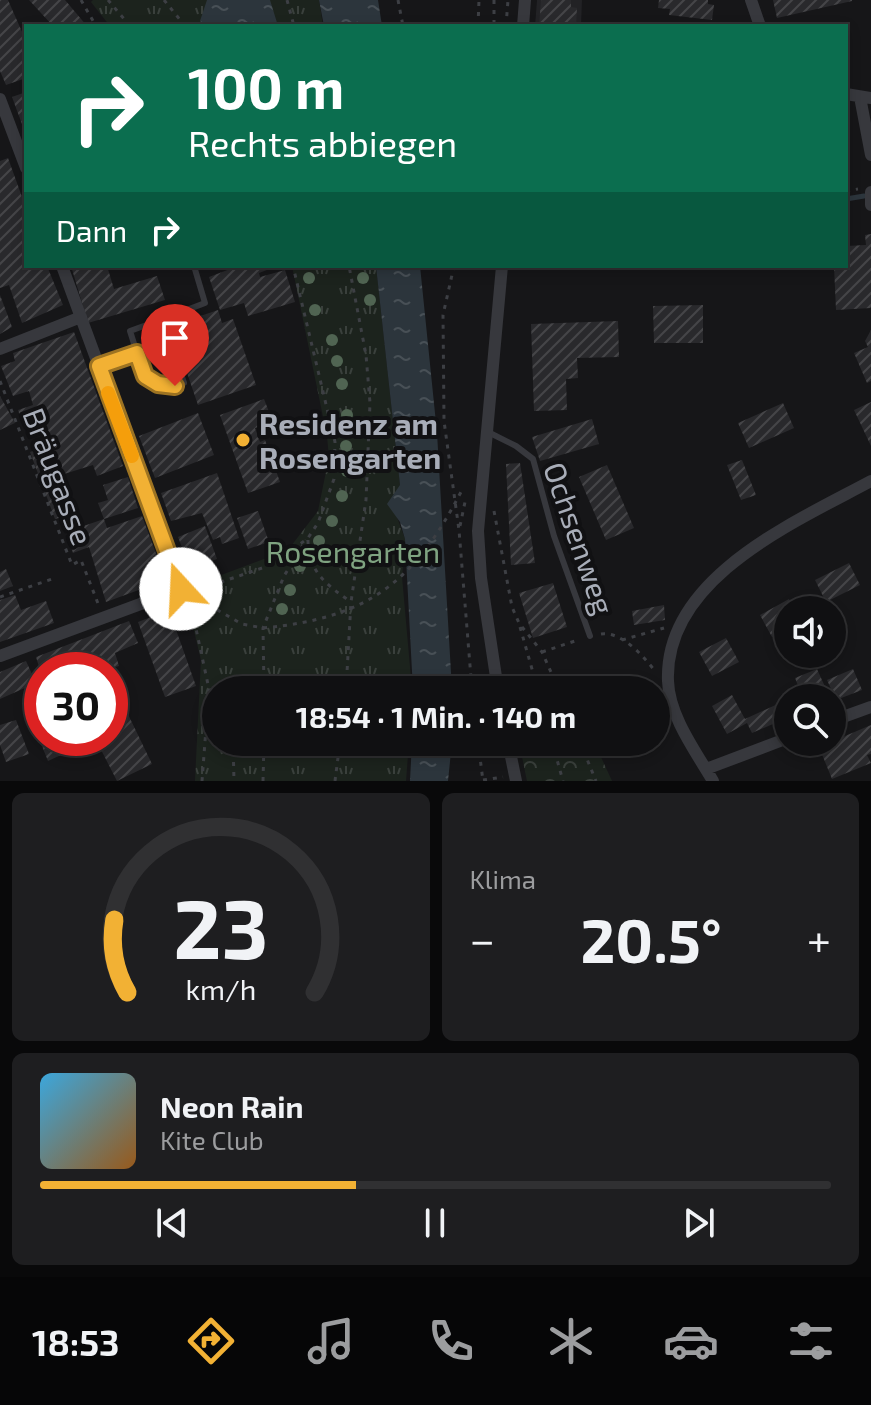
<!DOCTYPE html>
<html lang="de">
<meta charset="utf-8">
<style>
:root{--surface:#101012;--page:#1e1e20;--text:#f1f3f6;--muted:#9c9d9f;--line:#303032;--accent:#f2b134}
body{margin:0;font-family:"Exo 2",sans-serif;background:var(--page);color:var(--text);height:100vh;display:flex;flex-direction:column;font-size:30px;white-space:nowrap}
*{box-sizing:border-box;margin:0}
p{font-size:26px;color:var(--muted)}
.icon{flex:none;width:44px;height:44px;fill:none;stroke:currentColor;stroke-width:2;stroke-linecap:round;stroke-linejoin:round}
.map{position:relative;height:781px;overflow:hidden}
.side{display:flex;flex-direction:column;gap:12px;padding:12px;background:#09090a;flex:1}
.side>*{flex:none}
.guide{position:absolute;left:24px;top:24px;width:824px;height:244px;border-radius:0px;box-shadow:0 4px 12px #0003,0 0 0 2px var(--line);background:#0b6e4f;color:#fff;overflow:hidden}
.fabs{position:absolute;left:774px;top:596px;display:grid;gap:16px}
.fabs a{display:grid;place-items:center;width:72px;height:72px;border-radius:50%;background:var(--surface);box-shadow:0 4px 12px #0003,0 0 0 2px var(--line);font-size:40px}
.speed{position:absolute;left:24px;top:652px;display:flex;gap:16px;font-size:40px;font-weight:700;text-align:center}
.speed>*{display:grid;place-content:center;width:104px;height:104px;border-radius:50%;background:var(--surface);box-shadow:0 4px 12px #0003,0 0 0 2px var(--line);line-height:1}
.speed .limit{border:12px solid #d22;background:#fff;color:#111}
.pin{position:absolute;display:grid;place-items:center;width:68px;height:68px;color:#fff;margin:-82px -34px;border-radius:50% 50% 50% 0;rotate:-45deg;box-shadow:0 0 8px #0007}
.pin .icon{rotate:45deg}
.me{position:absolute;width:88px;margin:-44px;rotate:340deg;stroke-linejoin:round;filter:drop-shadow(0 0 6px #0008)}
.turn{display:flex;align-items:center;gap:28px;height:168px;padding:0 32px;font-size:36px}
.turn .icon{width:104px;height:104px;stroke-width:2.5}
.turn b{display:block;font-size:56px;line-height:68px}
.then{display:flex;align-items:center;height:76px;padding:0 32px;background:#0003;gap:16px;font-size:30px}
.big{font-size:60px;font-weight:700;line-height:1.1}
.side .widget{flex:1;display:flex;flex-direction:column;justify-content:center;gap:12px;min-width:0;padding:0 28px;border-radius:12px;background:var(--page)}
.side .dial{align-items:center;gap:0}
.dial svg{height:208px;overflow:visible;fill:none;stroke:var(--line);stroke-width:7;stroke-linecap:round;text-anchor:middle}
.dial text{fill:var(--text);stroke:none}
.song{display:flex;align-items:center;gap:24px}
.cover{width:96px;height:96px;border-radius:12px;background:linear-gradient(135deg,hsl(200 70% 55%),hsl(30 70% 35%))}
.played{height:8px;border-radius:4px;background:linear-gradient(90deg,var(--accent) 40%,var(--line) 40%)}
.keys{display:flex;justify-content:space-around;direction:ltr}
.heat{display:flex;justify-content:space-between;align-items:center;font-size:44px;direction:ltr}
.side .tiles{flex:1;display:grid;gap:12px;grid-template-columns:1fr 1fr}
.widget:last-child{grid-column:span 2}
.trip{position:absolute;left:202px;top:676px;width:468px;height:80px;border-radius:40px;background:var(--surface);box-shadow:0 4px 12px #0003,0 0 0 2px var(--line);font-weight:700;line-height:80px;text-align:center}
.menu{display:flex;height:128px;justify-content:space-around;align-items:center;background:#060607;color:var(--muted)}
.menu .icon{width:56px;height:56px}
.menu .active{color:var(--accent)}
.menu b{font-size:36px;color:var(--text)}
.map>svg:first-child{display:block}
.built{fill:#222225}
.forest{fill:url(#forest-crowns)}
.park{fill:url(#park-tufts)}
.water{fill:url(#water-ripples)}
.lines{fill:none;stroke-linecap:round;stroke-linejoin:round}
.stream{stroke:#2c353c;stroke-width:5}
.building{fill:url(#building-hatch)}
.path{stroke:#3d3f44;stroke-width:3;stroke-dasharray:4 6;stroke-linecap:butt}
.service{stroke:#37383d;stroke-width:6}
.minor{stroke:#37383d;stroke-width:12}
.path-bridge{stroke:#3d3f44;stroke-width:3;stroke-dasharray:4 6;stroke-linecap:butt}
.tree{fill:#506452}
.route-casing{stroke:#9d7322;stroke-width:20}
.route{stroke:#f2b134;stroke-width:14}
.slow{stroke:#f59e0b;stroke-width:14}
.poi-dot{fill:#f2b134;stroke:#111113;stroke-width:3}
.labels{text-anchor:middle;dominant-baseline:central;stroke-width:8;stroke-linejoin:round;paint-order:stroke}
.poi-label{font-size:30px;font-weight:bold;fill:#a8adb8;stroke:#111113;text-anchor:start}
.street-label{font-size:30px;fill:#a8adb8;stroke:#111113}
.park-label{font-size:30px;fill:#7fa381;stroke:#111113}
</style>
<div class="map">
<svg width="871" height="781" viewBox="0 0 871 781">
<defs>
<pattern id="forest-crowns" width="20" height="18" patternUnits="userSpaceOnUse" patternTransform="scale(2)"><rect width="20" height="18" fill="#1c231d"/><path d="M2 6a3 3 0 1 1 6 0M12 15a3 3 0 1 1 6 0" fill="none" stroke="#3a403c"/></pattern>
<pattern id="park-tufts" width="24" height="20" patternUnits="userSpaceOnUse" patternTransform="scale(2)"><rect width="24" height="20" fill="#1c231d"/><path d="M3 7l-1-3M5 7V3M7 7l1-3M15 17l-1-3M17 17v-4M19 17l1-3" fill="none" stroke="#3a403c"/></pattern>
<pattern id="water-ripples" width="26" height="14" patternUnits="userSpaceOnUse" patternTransform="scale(2)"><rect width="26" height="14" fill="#2c353c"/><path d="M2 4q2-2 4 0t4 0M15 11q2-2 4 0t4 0" fill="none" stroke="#485056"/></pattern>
<pattern id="building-hatch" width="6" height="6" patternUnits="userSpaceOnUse" patternTransform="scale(2)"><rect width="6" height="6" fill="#29292c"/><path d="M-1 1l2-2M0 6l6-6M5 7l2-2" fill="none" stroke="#454548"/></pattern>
</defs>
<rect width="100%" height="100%" fill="#161618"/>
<path class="built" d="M537,0H582L581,26H535Z"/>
<path class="forest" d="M519,742H594L612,781H527Z"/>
<path class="park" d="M93,0H319L323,26H110L91,2Z
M292,266H376L400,485L395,512L405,539L402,577L412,690H216V742H409L406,781H195L201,660L184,589L288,550L318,511L329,457L327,436Z"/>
<path class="water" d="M207,0H270L278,26H204L200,21Z
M319,0H378L382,26H324Z
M376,266H420L437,433L452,690H413L405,539L400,522L387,504L400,485Z
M412,742H452L448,781H410Z"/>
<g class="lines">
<path class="stream" d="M846,199L864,196"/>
</g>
<path class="building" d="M0,0H8L26,41V78L6,85L0,71Z
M29,0H65L87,26H53Z
M541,0H571V7L577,8L576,26H539Z
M659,0H708V4L714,5L712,20L669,15L670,9L658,8Z
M773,0H852V1L777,18Z
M26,92V135L12,97Z
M8,158L26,208V266H47L63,305L22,323L9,285L0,288V161Z
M871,234V308L836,310L834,266H846V246L866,245L865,235Z
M71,266H107L114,289L157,276L165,300L88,323Z
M238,266H277L259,273L260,277L285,270L295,302L248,316L244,303L220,310L209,277Z
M0,295L12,327L0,334Z
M703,305V343H654L653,306Z
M218,310L222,323L233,319L256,385L198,405L171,326Z
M618,321L619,357L577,358L578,378L566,379L567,410L534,411L531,324Z
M871,330V381L867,383L854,353L868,347L865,341Z
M74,332L123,466L97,476L93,465L61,475L57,464L48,467L60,499L71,496L79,518L68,521L66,516L55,519L30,452L38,449L34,440L46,435L42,423L24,428L18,410L33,405L29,391L13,396L1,366L15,361L13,353Z
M0,396L15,423L0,430Z
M264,399L273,422L255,428L260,442L265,440L280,482L248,493L220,415Z
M871,402V446L854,410Z
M783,403L794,428L749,448L738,423Z
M198,413L214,455L155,478L139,436Z
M592,419L599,444L540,461L532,437Z
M742,460L756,495L741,500L727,465Z
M520,463L535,563L511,565L506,464Z
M607,465L634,528L606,540L579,477Z
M217,473L239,538L222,544L220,537L213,540L202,513L171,521L161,493Z
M128,477L138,508L104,519L98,503L108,500L103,485Z
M258,511L269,542L248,549L237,518Z
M142,516L166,580L106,602L89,547L73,553L66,532L104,519L107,528Z
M205,526L217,559L190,569L178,537Z
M849,563L860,585L826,602L815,580Z
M6,569L13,586L0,591V572Z
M553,583L567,627L533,638L519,593Z
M15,595L21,610L46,601L54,623L0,642V600Z
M789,599L794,610H788V628L772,637L760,615Z
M815,601L820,610H808L807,607Z
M664,605L665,620L634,625L632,611Z
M169,610L196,686L165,697L138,622Z
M129,621L138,643L115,653L119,666L104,670L100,660L73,670H40L36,657Z
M726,638L739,662L712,676L699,652Z
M26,661L36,683L0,699V672Z
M817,669L826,689L803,698L795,678Z
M853,669L862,690L836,700L827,680Z
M110,677L152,764L117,781L95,738H110Z
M732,695L745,719L780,703L787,718L752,733L747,723L727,734L712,706Z
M40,698L42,738H57L63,754L48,761L25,704Z
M16,720L29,754L6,762L0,745V725Z
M871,725V754L867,755L871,763L832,779L819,747Z"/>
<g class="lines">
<path class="path" d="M81,0L96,26
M108,0L130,26
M164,0L185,26
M287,0L294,26
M398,0L403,26
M494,0V26
M478,26L479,0
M506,26L508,0
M846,191L858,189
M366,266L374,271
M454,266L443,315L444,421L459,530L472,690
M0,381L72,565L81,560L99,606
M494,511L512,607L519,623L542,652L559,690
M460,526L465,502
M308,540C308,572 327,585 351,602
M192,592L265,567L287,554L308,538L318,523L334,479L335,442L293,266
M191,595L242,624L263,628
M0,597L52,579
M190,601L209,689L216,696
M520,627L538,690
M601,634C622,631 644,657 655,671
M622,640L664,628
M542,652L578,640
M264,690L263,628L284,576L306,540
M346,690L351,602L366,500L370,403L366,355L349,266
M233,742L234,781
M478,742L483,781
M552,742L563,781
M580,742L596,781
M483,780L503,777
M202,781L209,689
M263,781L264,742
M335,781L340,742"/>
<path class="service" d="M137,353L130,331L163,319
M99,366L137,353L145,376C158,384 169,388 184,383L163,319L205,303L194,266
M486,431L516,446L533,459L554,536L590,636"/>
<path class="minor" d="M751,0L760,26
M523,26L525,0
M846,94L871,98
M860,97L871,155
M0,99L26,168
M871,192V205
M0,349L81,317
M0,656L181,589L62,266
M498,690L481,578L478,531L502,266
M832,721L871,707
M508,742L516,781
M706,769L788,738
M713,781C696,752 669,716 668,681C664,578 795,522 871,481"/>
<path class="path-bridge" d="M263,628C369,618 415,582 463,488"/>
</g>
<g class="tree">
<circle cx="309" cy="278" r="6"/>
<circle cx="363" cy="278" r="6"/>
<circle cx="370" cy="300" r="6"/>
<circle cx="315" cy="310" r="6"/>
<circle cx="332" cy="340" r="6"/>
<circle cx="337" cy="361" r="6"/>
<circle cx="342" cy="384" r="6"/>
<circle cx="347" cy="415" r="6"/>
<circle cx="346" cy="446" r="6"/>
<circle cx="347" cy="471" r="6"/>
<circle cx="342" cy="496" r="6"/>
<circle cx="332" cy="521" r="6"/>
<circle cx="319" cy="541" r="6"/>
<circle cx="300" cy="566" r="6"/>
<circle cx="290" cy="590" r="6"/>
<circle cx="282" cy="609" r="6"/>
</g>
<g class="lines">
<g class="route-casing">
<path id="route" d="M175,386L158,384L145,376L137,353L99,366L181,589"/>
</g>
<use href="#route" class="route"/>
<path class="slow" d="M108,393L132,456"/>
</g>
<circle class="poi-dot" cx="243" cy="440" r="8"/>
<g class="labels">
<g class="poi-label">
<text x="259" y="423">Residenz am<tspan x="259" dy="34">Rosengarten</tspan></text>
</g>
<g class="street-label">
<text transform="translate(59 476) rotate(69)">Bräugasse</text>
<text transform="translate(580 538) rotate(71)">Ochsenweg</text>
</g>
<g class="park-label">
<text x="353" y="551">Rosengarten</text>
</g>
</g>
</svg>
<div class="fabs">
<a><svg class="icon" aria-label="sound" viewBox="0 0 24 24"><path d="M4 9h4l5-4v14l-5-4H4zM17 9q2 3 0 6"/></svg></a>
<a><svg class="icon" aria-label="search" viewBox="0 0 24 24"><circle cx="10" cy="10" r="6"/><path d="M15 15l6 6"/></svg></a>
</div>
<div class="speed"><div class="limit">30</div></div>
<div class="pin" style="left:175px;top:386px;background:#d93025"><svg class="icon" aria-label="arrive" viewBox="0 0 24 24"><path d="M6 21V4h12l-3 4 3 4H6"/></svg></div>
<svg class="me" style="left:181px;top:589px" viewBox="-20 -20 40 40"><circle r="19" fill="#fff"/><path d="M0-13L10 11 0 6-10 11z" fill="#f2b134"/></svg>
<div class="trip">18:54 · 1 Min. · 140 m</div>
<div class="guide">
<div class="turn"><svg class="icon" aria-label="right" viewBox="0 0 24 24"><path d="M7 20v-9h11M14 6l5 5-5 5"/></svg><div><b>100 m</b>Rechts abbiegen</div></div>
<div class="then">Dann<svg class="icon" aria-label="right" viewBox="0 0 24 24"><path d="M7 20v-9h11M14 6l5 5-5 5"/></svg></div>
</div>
</div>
<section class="side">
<div class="tiles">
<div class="widget dial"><svg viewBox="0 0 100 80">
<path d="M14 69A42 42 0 1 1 86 69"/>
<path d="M14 69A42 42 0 0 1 9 41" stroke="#f2b134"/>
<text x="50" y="56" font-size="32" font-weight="700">23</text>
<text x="50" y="72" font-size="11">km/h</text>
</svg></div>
<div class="widget"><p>Klima</p>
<div class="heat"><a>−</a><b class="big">20.5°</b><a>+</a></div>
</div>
<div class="widget">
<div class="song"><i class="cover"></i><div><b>Neon Rain</b><p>Kite Club</p></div></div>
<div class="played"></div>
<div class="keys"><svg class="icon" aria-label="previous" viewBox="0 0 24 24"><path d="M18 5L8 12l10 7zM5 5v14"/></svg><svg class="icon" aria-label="pause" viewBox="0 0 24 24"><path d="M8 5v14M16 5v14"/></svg><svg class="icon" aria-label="next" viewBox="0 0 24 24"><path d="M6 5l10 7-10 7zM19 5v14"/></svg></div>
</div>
</div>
</section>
<nav class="menu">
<b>18:53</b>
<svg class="icon active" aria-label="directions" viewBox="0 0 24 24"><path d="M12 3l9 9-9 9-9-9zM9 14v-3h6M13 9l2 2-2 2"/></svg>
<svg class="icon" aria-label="music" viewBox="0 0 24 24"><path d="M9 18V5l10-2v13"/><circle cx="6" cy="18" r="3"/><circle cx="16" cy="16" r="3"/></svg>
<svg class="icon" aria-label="phone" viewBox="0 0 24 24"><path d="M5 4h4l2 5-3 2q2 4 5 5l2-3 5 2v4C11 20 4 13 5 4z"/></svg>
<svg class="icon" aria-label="climate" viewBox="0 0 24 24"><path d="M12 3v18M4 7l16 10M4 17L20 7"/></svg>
<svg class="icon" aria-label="car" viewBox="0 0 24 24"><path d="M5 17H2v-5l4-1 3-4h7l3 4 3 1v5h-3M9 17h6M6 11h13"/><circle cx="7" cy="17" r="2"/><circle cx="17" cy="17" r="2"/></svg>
<svg class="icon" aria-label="filters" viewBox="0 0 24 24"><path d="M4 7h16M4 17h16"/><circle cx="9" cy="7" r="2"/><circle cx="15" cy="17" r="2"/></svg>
</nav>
